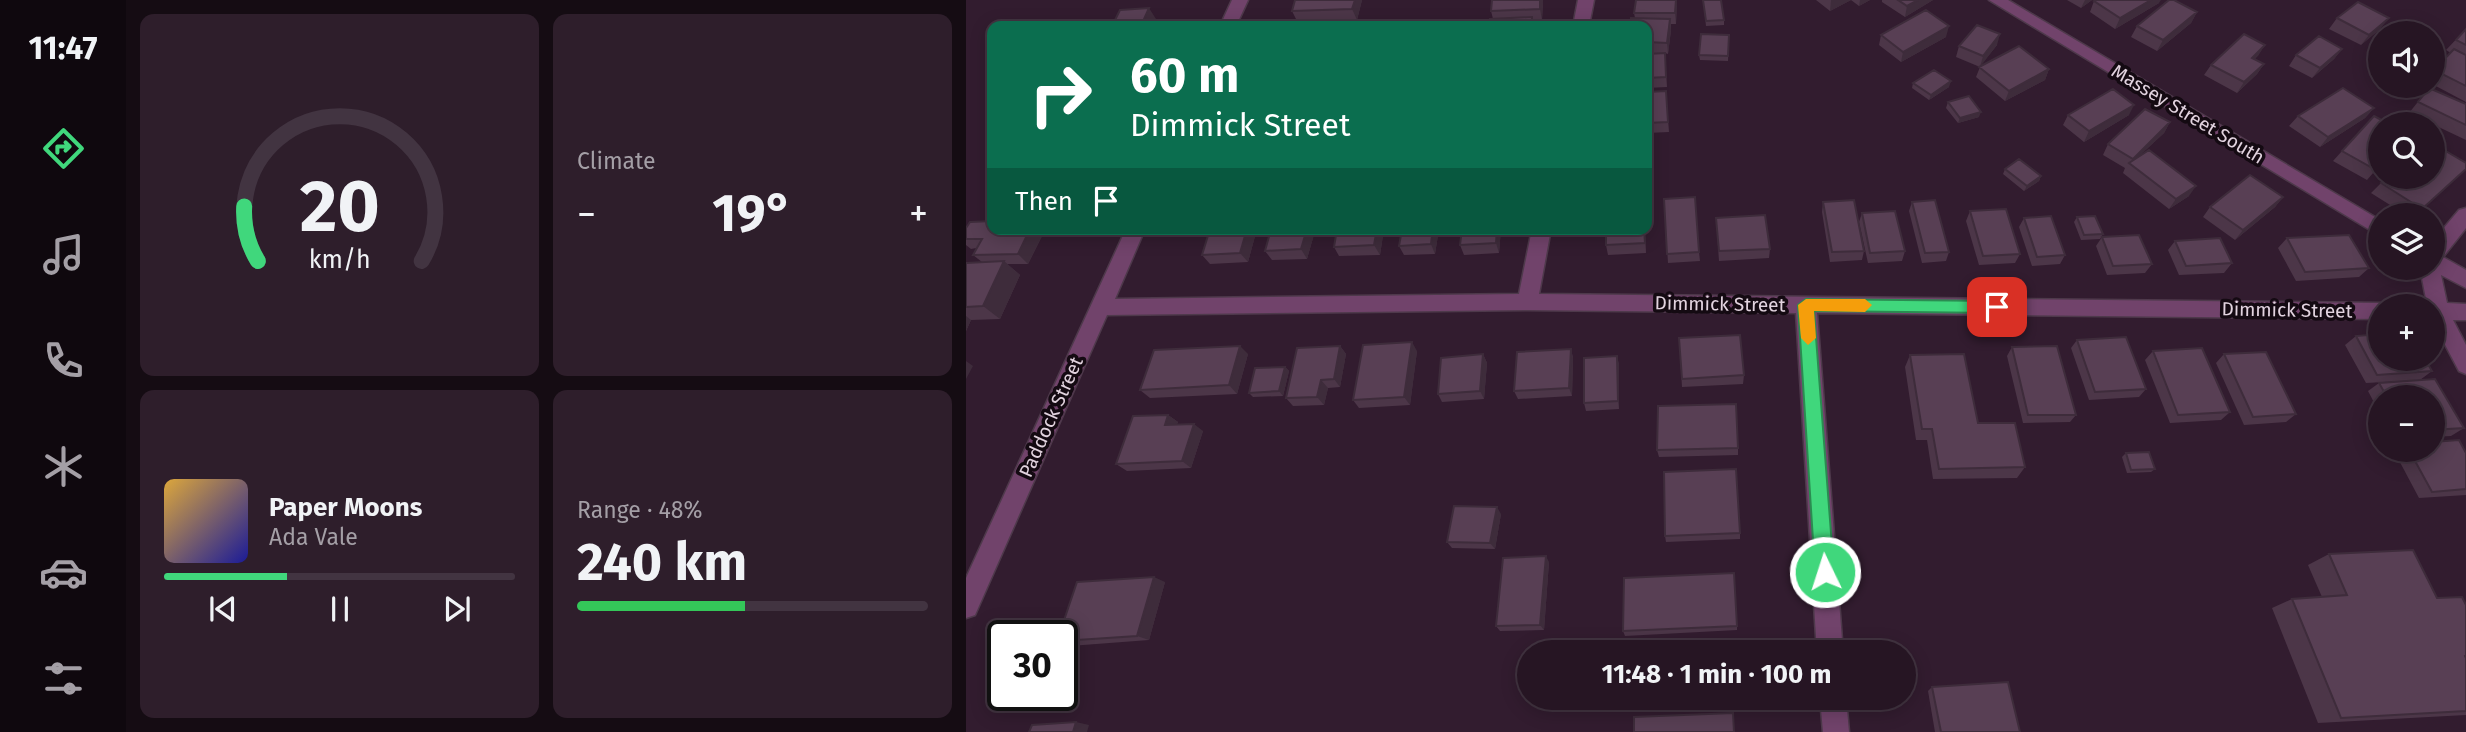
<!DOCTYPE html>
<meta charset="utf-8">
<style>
:root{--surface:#261523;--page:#2e1e2b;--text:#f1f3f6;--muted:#a49fa6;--line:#423441;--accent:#40d77c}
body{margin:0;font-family:"Fira Sans",sans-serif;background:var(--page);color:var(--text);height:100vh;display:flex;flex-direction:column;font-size:26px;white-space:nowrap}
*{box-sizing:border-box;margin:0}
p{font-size:23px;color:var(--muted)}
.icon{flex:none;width:38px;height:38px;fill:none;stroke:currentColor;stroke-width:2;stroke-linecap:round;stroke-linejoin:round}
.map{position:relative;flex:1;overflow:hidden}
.side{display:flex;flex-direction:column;gap:14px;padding:14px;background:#150c13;width:840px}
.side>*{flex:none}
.guide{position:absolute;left:21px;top:21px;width:665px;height:214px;border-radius:14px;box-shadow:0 4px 18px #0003,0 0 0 2px var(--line);background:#0b6e4f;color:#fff;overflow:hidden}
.fabs{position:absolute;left:1402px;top:21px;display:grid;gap:14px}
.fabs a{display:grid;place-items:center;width:77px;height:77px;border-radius:50%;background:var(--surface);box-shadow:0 4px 18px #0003,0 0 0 2px var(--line);font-size:35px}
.speed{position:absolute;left:21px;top:620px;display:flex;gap:14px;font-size:35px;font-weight:700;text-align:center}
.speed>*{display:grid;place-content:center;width:91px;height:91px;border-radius:50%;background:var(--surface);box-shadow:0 4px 18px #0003,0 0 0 2px var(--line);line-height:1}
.speed .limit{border:4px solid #111;border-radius:10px;background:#fff;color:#111}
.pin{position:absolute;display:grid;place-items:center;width:60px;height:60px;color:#fff;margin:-30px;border-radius:14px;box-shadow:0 4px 10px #0006}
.me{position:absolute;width:77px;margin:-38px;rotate:356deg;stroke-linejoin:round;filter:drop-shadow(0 0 5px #0008)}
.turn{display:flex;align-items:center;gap:24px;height:147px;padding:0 28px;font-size:32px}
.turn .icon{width:91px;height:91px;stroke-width:2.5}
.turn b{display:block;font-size:49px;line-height:60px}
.then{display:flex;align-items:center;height:66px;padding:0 28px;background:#0003;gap:14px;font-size:26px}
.big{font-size:52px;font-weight:700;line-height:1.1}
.side .card{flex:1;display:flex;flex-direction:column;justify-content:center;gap:10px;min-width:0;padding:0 24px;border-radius:14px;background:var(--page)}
.side .dial{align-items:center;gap:0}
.dial svg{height:182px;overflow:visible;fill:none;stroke:var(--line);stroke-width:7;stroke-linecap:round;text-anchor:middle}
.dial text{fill:var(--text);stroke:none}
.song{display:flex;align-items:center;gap:21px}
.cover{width:84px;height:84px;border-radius:10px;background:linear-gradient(135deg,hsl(40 70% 55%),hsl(240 70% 35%))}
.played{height:7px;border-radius:4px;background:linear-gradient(90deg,var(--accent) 35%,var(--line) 35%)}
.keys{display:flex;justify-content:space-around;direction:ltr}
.heat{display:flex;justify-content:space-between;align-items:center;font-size:38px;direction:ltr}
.charge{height:10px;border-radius:5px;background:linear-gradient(90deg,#34c759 48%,var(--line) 0)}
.side .tiles{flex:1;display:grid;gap:14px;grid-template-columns:repeat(2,1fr)}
.trip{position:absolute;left:551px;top:640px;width:399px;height:70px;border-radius:35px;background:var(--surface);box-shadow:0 4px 18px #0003,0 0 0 2px var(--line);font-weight:700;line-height:70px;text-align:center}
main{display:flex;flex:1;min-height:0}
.menu{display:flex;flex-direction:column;width:126px;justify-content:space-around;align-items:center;background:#0f080e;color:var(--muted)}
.menu .icon{width:49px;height:49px}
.menu .active{color:var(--accent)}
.menu b{font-size:32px;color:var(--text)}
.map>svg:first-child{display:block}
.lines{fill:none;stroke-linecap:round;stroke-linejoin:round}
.minor-casing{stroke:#4e394b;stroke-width:3}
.minor{fill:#71436b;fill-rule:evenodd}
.wall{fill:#4c3648}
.shaded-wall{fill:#3e2c3b}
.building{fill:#583f54;stroke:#3e2c3b;stroke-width:2}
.route{fill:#40d77c;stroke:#2a8c51;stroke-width:2}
.slow{fill:#f59e0b}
.labels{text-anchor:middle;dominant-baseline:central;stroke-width:7;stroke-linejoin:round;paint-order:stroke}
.street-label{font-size:19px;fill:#e2d3df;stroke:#140a12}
</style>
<main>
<nav class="menu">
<b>11:47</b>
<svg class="icon active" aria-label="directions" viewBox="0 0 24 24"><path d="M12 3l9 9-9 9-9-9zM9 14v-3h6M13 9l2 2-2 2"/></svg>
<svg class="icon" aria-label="music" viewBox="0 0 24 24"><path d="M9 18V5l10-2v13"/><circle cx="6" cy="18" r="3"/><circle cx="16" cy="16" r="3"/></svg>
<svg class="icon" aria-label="phone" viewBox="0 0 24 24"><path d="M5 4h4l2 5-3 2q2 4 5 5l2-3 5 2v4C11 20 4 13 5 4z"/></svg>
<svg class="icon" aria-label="climate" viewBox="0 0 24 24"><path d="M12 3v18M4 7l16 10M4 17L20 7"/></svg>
<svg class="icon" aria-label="car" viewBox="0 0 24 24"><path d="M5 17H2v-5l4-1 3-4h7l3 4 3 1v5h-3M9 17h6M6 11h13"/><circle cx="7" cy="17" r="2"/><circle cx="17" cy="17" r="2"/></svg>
<svg class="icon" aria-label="filters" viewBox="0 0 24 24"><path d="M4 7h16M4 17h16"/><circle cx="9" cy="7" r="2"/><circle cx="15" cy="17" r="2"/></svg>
</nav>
<section class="side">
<div class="tiles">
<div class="card dial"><svg viewBox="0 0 100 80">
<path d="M14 69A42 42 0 1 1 86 69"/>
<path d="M14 69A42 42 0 0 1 8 45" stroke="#40d77c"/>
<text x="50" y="56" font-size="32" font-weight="700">20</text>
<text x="50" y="72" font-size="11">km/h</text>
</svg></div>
<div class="card"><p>Climate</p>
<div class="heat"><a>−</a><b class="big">19°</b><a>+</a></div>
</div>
<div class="card">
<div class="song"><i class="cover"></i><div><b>Paper Moons</b><p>Ada Vale</p></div></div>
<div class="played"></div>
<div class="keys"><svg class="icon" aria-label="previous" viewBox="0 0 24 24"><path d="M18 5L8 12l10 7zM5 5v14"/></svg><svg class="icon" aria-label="pause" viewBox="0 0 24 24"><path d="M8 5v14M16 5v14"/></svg><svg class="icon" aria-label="next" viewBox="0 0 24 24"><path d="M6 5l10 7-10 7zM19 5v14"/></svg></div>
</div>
<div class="card"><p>Range · 48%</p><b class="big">240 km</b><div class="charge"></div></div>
</div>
</section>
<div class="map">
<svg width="1500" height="732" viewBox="0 0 1500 732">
<rect width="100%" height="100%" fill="#321c2f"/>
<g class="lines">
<g class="minor-casing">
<path id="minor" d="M266,0H282L270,26H254Z
M612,0H628L623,26H607Z
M1023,0H1042L1414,220V236Z
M1500,208V228L1477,257L1500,270V288L1475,275L1481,303L1500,304V320H1487L1500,345V374L1493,371L1466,320V306H1458L1461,304L1454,268H1466V242L1493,210Z
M160,229H179L149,299L553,294L566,229H585L573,294L1414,303L1422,306H1414V319L851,313L877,653H851L830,313L561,310L141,315L9,615L0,618V578Z
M854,698H880L883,732H857Z"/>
</g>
<use href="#minor" class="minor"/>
</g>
<path class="wall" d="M329,0H396L391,20L331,21L326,11Z
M711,0L710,24H705V30L702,54L699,53L701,87L681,88V54L695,53H681V26L669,18L668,13Z
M737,0L758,20V25L740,26Z
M850,0H904L893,6L885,0L864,11Z
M916,0H967L939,17L916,2Z
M1101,0H1126L1115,8Z
M1128,1L1193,3L1149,29L1124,12Z
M577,2L576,20H567L568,26H523L527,19L525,11Z
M1231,12L1225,23L1191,51L1165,37L1171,26Z
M1371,18L1415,28L1395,45L1363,29Z
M1500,29V102L1466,84V72L1485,53L1480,50Z
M763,35L762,61L734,60L733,55Z
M915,35L980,37L935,62L913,45Z
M1031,45L1014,66L1083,69L1079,80L1039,101L1010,77L1014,67L990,57L993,46Z
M1299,45L1289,59L1298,64L1291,74L1271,93L1238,75L1245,65Z
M1376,49L1368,59L1346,78L1323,66L1330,55Z
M947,83L983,87L963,100L946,88Z
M1463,88L1500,104V140L1443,113Z
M700,91L703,132L681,133V92Z
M982,102L1013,117L992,123L980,108Z
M1408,108L1399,118L1354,147L1323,126L1332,116Z
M1102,115H1163L1118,142L1097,125Z
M1204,122L1198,133L1174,155L1223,196L1203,209L1157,173L1159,168L1137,155L1142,144Z
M1376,151L1414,165L1401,180L1367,161Z
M1039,169L1075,176L1073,181L1058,191L1037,174Z
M1500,169L1449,215H1440L1405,193L1415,183Z
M1317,197L1309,207L1269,240L1237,217L1244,207Z
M698,199L733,252L734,261L702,263Z
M857,202L898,251L896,260L864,262L856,212Z
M946,202L983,252L980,261L956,263L943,211Z
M1004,211L1054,254L1049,263L1013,265L1000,221Z
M896,213L939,251L936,261L902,263L893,222Z
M1111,217L1137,234L1134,239L1115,240L1108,222Z
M750,218L804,249L803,258L753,261Z
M1058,218L1099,255L1094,264L1066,266L1053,227Z
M0,228L26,229H78L79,230L62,264H41L54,275L34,319L5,320L0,331V263L16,262L7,255L10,248L5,249L0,245Z
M244,229H291L282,262L244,264L236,255Z
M305,229H348L349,231L341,259L306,260L299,251Z
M371,229H418L414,255L373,256L368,247Z
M473,229L469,254L438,255L433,246Z
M496,229H535L533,253L498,255L494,245Z
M679,229L680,253L642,255L640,245Z
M1136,237L1186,264L1179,273L1141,275L1130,246Z
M1321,238L1403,268L1393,277L1330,281L1312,248Z
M1209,241L1266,263L1258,273L1213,275L1202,250Z
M1390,336L1466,371L1454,380L1400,383L1379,345Z
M713,338L778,375L777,384L716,387Z
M1111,340L1180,389L1173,397L1123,400L1105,348Z
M374,346L380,354L374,387L362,388L358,405L327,406L320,398Z
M1046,347L1110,415L1104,422L1057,423L1041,356Z
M605,349L607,358L606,396L552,399L548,391Z
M451,351L444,405L393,408L387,400Z
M1187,351L1264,412L1255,420L1204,423L1179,360Z
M282,354L271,394L184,398L174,390Z
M517,354L521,363L518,399L476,402L472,394Z
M1258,354L1330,414L1320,422L1278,425L1250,363Z
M944,355L1012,423L1059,467L1051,478L967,479L961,440H950L939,367Z
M651,356L653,365V409L620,411L618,403Z
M319,367L323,371L317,396L287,397L283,393Z
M1469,379L1498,428L1485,436L1466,437V397H1414V414L1402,391L1413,383Z
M202,415L212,422L211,424L237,431L225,468L161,471L150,464Z
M772,448V455L693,457L691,450Z
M1431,450H1466L1500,453V495L1453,498L1428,451Z
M1160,453L1189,469L1185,472L1161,473L1156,457Z
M535,514L529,549L486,548L481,542Z
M774,533V539L700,542L699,536Z
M1363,554L1471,598L1500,605V715L1352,723L1306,608L1326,599L1356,597L1342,565Z
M583,562L578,630L534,631L530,626Z
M199,582L183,640L104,646L96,643V635Z
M771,626V630L659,636L657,631Z
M966,687L1054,732H969L962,691Z"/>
<path class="shaded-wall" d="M389,0H396L391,20L386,9Z
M574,0H577V2L576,20L574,9Z
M710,0H711L710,24L709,13Z
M865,0H885L864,11Z
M894,0H904L893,6Z
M952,0H967L939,17L941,6Z
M1119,0H1126L1115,8Z
M1185,0H1195L1193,3L1149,29L1154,18Z
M183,8L190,19L187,26H175Z
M1231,12L1225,23L1191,51L1197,40Z
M1423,18L1415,28L1395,45L1403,35Z
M704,19L705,30L702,54L701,43Z
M983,26L980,37L935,62L937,52Z
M1034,34L1031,45L1014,67L1017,56Z
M1299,45L1292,56L1279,68L1286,58Z
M1376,49L1368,59L1346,78L1354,68Z
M1298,64L1291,74L1271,93L1278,82Z
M1083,69L1079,80L1039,101L1043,91Z
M985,81L983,87L963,100L965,95Z
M1168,105L1163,115L1118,142L1123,131Z
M1408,108L1399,118L1354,147L1362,137Z
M1015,112L1013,117L992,123L994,118Z
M1204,122L1198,133L1165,164L1164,163L1167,159Z
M1075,176L1073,181L1058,191L1061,186Z
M1230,186L1223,196L1203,209L1210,199Z
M1317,197L1309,207L1269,240L1277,230Z
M64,229H78L79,230L62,264L52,254Z
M281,229H291L282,262L274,253Z
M341,229H348L349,231L341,259L335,249Z
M411,229H418L414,255L408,245Z
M467,229H473L469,254L465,244Z
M531,229H535L533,253L530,243Z
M38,261L54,275L34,319L17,306Z
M0,316L5,320L0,331Z
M446,342L451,351L444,405L438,397Z
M274,346L282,354L271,394L263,385Z
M374,346L380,354L374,387L368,379Z
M605,349L607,358L606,396L603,388Z
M517,354L521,363L518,399L514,391Z
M651,356L653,365V409L652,401Z
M0,361L7,366L0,379Z
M319,367L323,371L317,396L313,391Z
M355,380L362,388L358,405L351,397Z
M202,415L212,422L208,432L199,425Z
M228,424L237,431L225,468L216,461Z
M531,507L535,514L529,549L524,543Z
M580,556L583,562L578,630L574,625Z
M188,577L199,582L183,640L171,636Z
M110,722L123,725L121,732H107Z"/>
<path class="building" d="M329,0H389L386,9L326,11Z
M526,0H574V9L525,11Z
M670,0H710L709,13H668Z
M737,0H755L758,20L740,21Z
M932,0H952L941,6Z
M1130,0H1185L1154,18L1128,1Z
M1203,0H1208L1231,12L1197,40L1171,26Z
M1392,2L1423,18L1403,35L1371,18Z
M183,8L175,26H146L154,10Z
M960,10L983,26L937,52L915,35Z
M566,17V26H523L524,19Z
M665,18L704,19L701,43L681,42V26H664Z
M1011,25L1034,34L1017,56L993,46Z
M1500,29V45L1490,40Z
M735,34L763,35L762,56L733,55Z
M1278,34L1299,45L1286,58L1298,64L1278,82L1245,65Z
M1353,36L1376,49L1354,68L1330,55Z
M1053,46L1083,69L1043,91L1013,67Z
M1488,49L1500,55V86L1468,70Z
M699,53L700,77L681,78V54Z
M968,70L985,81L965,95L947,83Z
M1377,88L1408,108L1362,137L1332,116Z
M1463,88L1500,104V125L1452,102Z
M1147,89L1168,105L1123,131L1102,115Z
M700,91L702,122L681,123V92Z
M1003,96L1015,112L994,118L982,102Z
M1179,109L1204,122L1167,159L1142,144Z
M1408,116L1423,124H1414V165L1410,170L1376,151Z
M1466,143L1500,163V169L1456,209L1415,183L1422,177H1466Z
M1183,150L1230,186L1210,199L1163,163Z
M1053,159L1075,176L1061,186L1039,169Z
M1284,175L1317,197L1277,230L1244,207Z
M729,197L733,252L701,254L698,199Z
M888,200L898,251L866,252L857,202Z
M969,200L983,252L959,253L946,202Z
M1040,209L1054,254L1017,256L1004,211Z
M929,211L939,251L904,253L896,213Z
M799,215L804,249L753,251L750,218Z
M1085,216L1099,255L1071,257L1058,218Z
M1129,216L1137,234L1118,235L1111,217Z
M26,221V229H64L52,254L7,255L16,239H0V228L4,222Z
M244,229H281L274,253L236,255Z
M305,229H341L335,249L299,251Z
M371,229H411L408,245L368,247Z
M436,229H467L465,244L433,246Z
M496,229H531L530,243L494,245Z
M640,229H678L679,243L640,245Z
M1173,235L1186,264L1147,266L1136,237Z
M1383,235L1403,268L1339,272L1321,238Z
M1254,238L1266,263L1220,266L1209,241Z
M38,261L17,306L0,307V263Z
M1414,334V359H1459L1466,371L1411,375L1390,336Z
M774,335L778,375L716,379L713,338Z
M1160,337L1180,389L1129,392L1111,340Z
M446,342L438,397L387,400L397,345Z
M274,346L263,385L174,390L188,350Z
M374,346L368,379L355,380L351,397L320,398L331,348Z
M1091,346L1110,415H1062L1046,347Z
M1236,348L1264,412L1212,415L1187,351Z
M605,349L603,388L548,391L551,352Z
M1300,352L1330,414L1287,417L1258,354Z
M517,354L514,391L472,394L475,358Z
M998,354L1012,423H1049L1059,467L973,469L966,429H956L944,355Z
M651,356L652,401L618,403V358Z
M319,367L313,391L283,393L289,368Z
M1469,379L1498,428L1466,430V397H1421L1413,383Z
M770,404L772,448L691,450L692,406Z
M202,415L199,425L228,424L216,461L150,464L167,416Z
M1493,440L1500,453V489L1466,492L1443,450H1466V442Z
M1183,452L1189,469L1165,470L1160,453Z
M770,469L774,533L699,536L698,472Z
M488,506L531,507L524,543L481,542Z
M1447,550L1471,598L1496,597L1500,605V655L1499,656L1500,658V711L1375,718L1326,599L1381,595L1363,554Z
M580,556L574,625L530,626L537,558Z
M768,573L771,626L657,631L658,578Z
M188,577L171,636L96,641V635H93L111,582Z
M1042,682L1054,732H975L966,687Z
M767,713L768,732H668V717Z
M110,722L107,732H63L66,725Z"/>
<path class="route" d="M840,299L1031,301L1039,307L1031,313L848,311L868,572L865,579L859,581L852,579L849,572L832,305Z"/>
<path class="slow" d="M840,299H899L906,305L899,312L848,311L850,338L842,345L835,338L832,305Z"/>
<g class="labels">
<g class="street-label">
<text transform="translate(1222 114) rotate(31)">Massey Street South</text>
<text transform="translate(754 304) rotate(1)">Dimmick Street</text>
<text transform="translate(1321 310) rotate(1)">Dimmick Street</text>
<text transform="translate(85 417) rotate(-66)">Paddock Street</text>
</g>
</g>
</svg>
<div class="fabs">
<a><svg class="icon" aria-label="sound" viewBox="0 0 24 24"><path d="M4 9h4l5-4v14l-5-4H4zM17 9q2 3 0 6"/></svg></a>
<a><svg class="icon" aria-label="search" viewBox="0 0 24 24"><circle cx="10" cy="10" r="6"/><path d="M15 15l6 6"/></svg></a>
<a><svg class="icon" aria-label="layers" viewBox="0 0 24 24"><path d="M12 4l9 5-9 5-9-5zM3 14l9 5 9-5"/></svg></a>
<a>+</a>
<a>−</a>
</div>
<div class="speed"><div class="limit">30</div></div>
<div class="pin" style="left:1031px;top:307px;background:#d93025"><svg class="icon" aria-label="arrive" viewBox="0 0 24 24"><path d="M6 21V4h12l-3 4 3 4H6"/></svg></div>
<svg class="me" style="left:859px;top:572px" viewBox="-20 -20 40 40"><circle r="17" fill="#40d77c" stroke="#fff" stroke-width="3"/><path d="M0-11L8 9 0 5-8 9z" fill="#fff"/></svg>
<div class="trip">11:48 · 1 min · 100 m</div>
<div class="guide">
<div class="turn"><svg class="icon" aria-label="right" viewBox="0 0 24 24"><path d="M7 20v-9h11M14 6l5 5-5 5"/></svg><div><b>60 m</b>Dimmick Street</div></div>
<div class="then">Then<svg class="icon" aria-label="arrive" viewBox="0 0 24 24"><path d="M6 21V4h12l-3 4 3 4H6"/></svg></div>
</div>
</div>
</main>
